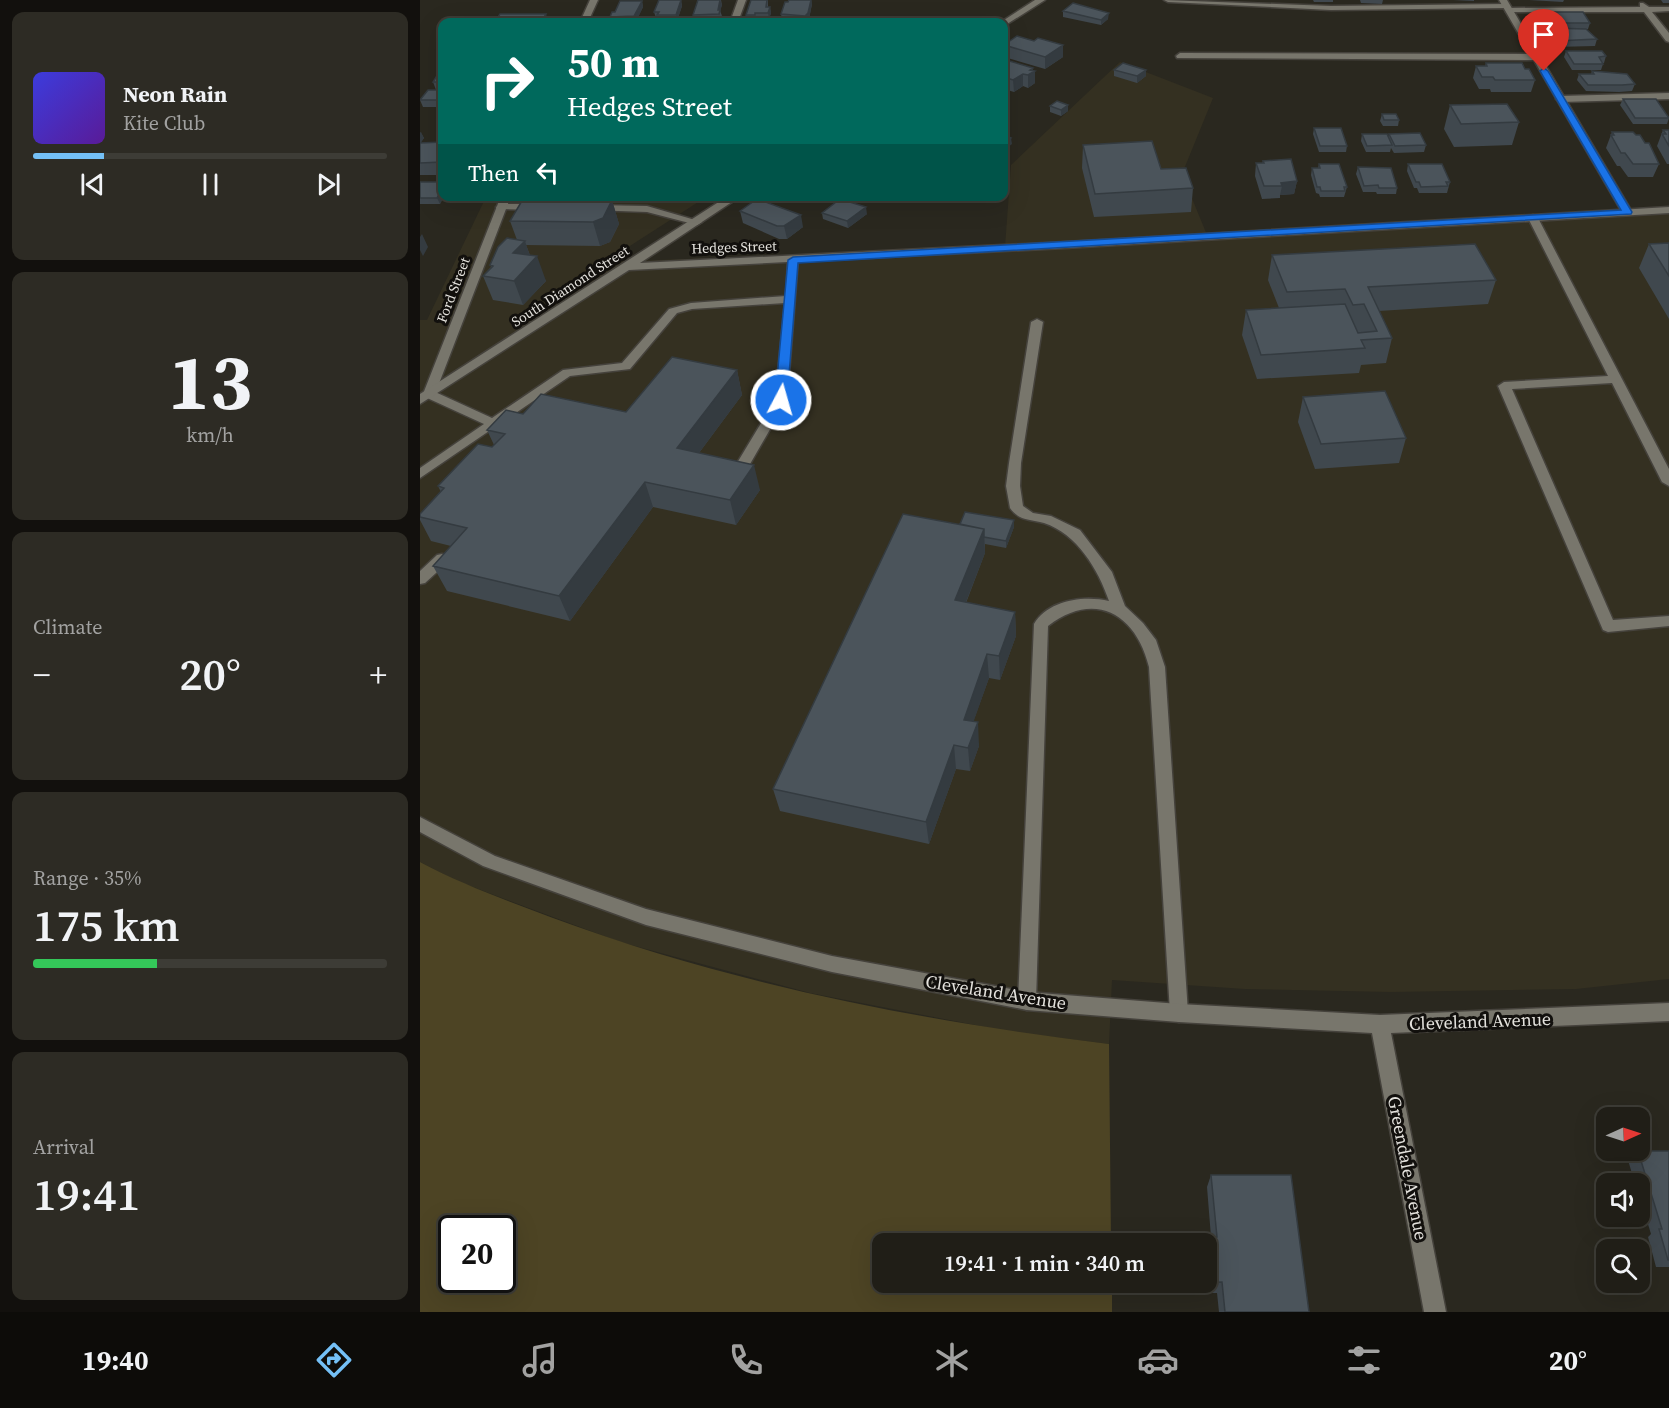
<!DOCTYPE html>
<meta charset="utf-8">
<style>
:root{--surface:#201e17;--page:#2d2b24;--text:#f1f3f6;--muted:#a2a2a1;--line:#3d3c36;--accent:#74c0f6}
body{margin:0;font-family:"Source Serif 4",serif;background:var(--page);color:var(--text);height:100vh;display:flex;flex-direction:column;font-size:22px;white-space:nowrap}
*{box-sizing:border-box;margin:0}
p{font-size:20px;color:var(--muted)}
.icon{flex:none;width:33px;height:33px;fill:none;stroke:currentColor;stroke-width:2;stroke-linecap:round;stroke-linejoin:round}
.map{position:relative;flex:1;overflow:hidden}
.sheet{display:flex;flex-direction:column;gap:12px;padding:12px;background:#12100d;width:420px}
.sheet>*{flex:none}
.banner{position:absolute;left:18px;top:18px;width:570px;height:183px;border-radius:12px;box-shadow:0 6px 24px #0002,0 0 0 2px var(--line);background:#00695c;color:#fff;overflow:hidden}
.needle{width:39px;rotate:87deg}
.tools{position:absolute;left:1176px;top:1107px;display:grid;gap:12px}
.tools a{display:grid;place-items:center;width:54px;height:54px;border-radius:12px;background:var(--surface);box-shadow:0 6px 24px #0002,0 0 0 2px var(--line);font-size:30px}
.speed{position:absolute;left:18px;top:1215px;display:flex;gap:12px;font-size:30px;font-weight:700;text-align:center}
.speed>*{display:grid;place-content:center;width:78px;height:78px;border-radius:50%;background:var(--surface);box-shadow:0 6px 24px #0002,0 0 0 2px var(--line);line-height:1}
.speed .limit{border:3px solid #111;border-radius:9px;background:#fff;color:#111}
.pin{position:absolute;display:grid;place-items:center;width:51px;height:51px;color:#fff;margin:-62px -26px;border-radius:50% 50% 50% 0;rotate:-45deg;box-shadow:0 0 6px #0007}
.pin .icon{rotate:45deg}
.me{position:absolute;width:66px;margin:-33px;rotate:6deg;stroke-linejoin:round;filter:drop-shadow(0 0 4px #0008)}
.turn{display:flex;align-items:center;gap:21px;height:126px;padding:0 30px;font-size:27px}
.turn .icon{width:78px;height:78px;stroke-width:2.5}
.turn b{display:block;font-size:42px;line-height:51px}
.then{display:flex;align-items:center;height:57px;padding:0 30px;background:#0003;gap:12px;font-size:22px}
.big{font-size:45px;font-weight:600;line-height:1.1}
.sheet .card{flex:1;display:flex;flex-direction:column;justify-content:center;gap:9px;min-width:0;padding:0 21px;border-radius:12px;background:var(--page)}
.sheet .dial{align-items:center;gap:0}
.dial b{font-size:78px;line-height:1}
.song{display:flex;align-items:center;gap:18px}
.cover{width:72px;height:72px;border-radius:9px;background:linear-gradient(135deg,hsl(240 70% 55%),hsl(270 70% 35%))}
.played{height:6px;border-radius:3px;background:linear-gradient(90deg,var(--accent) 20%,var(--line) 20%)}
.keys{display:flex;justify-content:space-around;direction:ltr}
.heat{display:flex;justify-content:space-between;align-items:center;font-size:33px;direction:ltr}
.charge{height:9px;border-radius:4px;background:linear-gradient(90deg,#34c759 35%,var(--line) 0)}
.trip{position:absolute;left:452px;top:1233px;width:345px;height:60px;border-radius:12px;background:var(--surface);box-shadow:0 6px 24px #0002,0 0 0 2px var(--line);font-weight:600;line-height:60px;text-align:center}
.tab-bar{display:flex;height:96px;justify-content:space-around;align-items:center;background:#0d0c09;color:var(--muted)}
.tab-bar .icon{width:42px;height:42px}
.tab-bar .current{color:var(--accent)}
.tab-bar b{font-size:27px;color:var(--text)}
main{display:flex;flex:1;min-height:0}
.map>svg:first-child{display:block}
.built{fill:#343021}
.green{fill:#4d4424;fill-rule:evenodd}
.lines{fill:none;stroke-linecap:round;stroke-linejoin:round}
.lane-casing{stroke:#45423c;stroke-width:3}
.street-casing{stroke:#45423c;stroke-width:3}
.secondary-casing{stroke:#45423c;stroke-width:3}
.lane{fill:#78766c;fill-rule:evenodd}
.street{fill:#78766c;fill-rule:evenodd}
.secondary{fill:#78766c;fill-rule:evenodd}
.wall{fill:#40484e}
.shaded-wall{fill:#343b40}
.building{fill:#4b545b;stroke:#343b40;stroke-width:1.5}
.route{fill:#1a73e8;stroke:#114b97;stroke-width:1.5}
.labels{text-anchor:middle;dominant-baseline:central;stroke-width:6;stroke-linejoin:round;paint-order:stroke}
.far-street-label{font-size:14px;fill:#e4e2dd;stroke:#12100d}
.near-street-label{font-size:18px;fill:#e4e2dd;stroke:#12100d}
</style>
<main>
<section class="sheet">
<div class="card">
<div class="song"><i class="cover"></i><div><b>Neon Rain</b><p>Kite Club</p></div></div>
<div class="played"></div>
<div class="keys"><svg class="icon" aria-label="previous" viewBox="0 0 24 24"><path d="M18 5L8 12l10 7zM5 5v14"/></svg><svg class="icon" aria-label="pause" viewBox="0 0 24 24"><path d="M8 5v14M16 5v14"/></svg><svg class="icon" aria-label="next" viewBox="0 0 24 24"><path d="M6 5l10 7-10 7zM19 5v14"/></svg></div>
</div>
<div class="card dial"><b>13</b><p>km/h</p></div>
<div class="card"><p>Climate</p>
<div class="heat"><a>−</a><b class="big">20°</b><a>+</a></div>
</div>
<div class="card"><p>Range · 35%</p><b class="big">175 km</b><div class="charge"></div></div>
<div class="card"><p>Arrival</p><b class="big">19:41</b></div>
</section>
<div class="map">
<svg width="1249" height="1312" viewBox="0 0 1249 1312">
<rect width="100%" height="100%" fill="#2a281f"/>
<path class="built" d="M700,62L793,98L762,174L787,235L1249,207V979L1156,989L971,992L825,989L692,980L689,1044L591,1032L390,993L200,942L34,880L0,862V320H7L66,197H286L185,262L585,247L591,165Z"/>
<path class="green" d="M0,862C43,885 88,901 133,918C311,984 501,1021 689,1044L691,1243L462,1244V1282L692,1283V1312H0ZM32,1228H82V1280H32Z"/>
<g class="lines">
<g class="lane-casing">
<path id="lane" d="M318,0H326L318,22H310Z
M744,0L911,6L1086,4H1089V8L1220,7V3H1223L1229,7H1249V11L1232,12L1249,33V42L1246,41L1224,12H1086V8L911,10L748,2Z
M760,53L1116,54L1120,57L1116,60L757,58L756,56Z
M1249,93V99L1141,102L1136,99L1141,96Z
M81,204H117L122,207L117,210L77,209L76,207Z
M174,205L227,206L282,222L277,225L227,212L170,210V206Z
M1113,215L1118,218L1249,469V486L1242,482L1192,383L1092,389L1193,620L1249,616V626L1188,632L1183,630L1078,386L1084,382L1188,376L1108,218Z
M373,257L378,260L367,400L326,471L321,472L314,468L355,400L365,303L272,309L257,313L210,369L150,376L0,478V468L64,424L5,397V391H13L72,418L143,370L202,363L249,309L271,303L366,296L368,260Z
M617,319L623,322L601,463L600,486L603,506L613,513L631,516L660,530L692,572L705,606L723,623L736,640L745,667L768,1013L766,1019L759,1022L752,1019L750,1013L729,667C716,614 675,590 628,626L616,1001L614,1007L607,1010L600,1007L598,1001L614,624C628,600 664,595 689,601C678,569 657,534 624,523C610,519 599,521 590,508L586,486L589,463L611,322Z
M22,554L27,555L29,559L27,563L5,583L0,584V571L17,555Z"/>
</g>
<g class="street-casing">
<path id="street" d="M170,0H178L168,22H160Z
M1079,0H1087L1212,212L1211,214L1202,212Z
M81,196H91L15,394L13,397H5L3,394Z
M0,817L75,856L226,909L412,956L607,992L759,1004L960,1015L1249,1003V1021L971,1033L1026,1312H1004L952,1033L759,1022L607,1010L412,972L226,925L63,866L0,832Z"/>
</g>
<g class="secondary-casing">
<path id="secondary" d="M615,0H625L584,26V22H581Z
M308,196H321L220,263L645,242L1249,207V213L645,248L209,270L0,404V394Z"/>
</g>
<use href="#lane" class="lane"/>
<use href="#street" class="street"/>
<use href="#secondary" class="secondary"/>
</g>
<path class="wall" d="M261,0L262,6L257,21H239L238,18H236L234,12Z
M278,0H301L302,5L300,10L302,16L300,20L275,21L273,15Z
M348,0V7H350L351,13L349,19H336V21H327L326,15Z
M369,0H391L392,4L389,19H399V22H377V21L362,19L361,14Z
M893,0H913V2H894Z
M940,0H963L962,4L941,3Z
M1033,0H1054V1Z
M1109,0H1144L1143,2Z
M1241,0H1249V3H1243Z
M222,1L223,7L216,21L226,22H191L190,17L195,12Z
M643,11L688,19L681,25L643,17Z
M1123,12L1170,23L1168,29H1166L1177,39L1175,46L1134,47L1126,34L1128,29H1126L1122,18Z
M584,45L643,57L625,69L584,57Z
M1146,51L1186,56L1184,63H1183V64L1181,70H1152L1144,57Z
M584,62L613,70L615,83L608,88L603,86L594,92L584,89Z
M1066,63L1105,69L1115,80L1111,92H1071L1070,89H1059L1053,78L1056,66H1065Z
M694,70H726V76L717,83L694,76Z
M22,71V107H3L0,100L16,90L13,82Z
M1172,71L1215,84L1212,91L1199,92L1166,91L1157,80L1159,74H1171Z
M1203,99L1249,118L1247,124H1213L1200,105Z
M648,105V111L641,116L630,112V106Z
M1030,105L1099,122L1092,145L1034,147L1024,129Z
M22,110V125H20L17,119Z
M962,114L979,120L978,126H963L960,121Z
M894,128L927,146L926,152H899L893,134Z
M1243,130H1249V164H1247L1237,146Z
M0,132L4,138L0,143L22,142V175H0Z
M1192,132L1239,164L1233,177H1208L1200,166H1197L1186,148Z
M942,134L968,137L969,134L1006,145L1004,152L974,153L971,148L970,152H946L941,141Z
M663,145L741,169L773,188L771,212L674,217L662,168Z
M843,161L877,181L874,194L860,195V198L842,199L835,176L836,163H842Z
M899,164L927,187L924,197H900L899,194L896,193L891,175L892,168H898Z
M988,164L1030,182L1027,193H999L997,188H994L987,171Z
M938,167L977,188L976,194H957L956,192H943L936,174Z
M0,182H22V196H29V198H23L20,204H0Z
M192,200L199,224L190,242L180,246L106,245L110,255L126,281L103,305L73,300L63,276L71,267L70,265L97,240L90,221Z
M320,211L383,227L367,239H359L323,223Z
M402,213L447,214L428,228L403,219Z
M1249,243V319L1219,268L1229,244Z
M852,255L1076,280L1068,304L959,311L972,338L966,363L941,365L939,373L837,379L822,335L826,310L859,308L848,280Z
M317,370L322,395L279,453L340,490L316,525L233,507L150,621L27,591L13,566L31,546L11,541L0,520V514L21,492L18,486L74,445L67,430L103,414L206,412Z
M883,397L986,438L979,463L895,469L878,422Z
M540,524L594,527L586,548L565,544V553L546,603L595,612L596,636L580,680L569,678L553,722L559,746L550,771L536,769L509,844L360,811L353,789Z
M1218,1151H1249V1267H1236L1228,1237L1231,1234L1220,1198V1184H1215L1208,1160Z
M791,1175L889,1312H799L797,1293H770L769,1282H786V1244H768L770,1238L791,1237L787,1187Z"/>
<path class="shaded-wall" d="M261,0L262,6L257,21L256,15Z
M300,0L302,5L299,16L298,10Z
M391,0L392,4L389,19L386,22L385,16Z
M222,1L223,7L216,22L214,16Z
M350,7L351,13L349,19L348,13Z
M689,13L688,19L681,25V20Z
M126,14L128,20L126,22H121Z
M643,45V57L625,69V57Z
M613,68V72L615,71V83L608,88V75L610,70Z
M726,70V76L717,83V76Z
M603,74V86L594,92L593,80Z
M648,105V111L641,116V110Z
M1,132L4,138L0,144V133Z
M591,138L592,144L584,150V144Z
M877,181L874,194L860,195L862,186L861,183Z
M20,192L23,198L20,204L17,198Z
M192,200L199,224L190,242L180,246L173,222Z
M446,207L447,214L428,228L427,221Z
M381,215L383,227L367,239L364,226Z
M2,234L8,247L3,256L0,250V237Z
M105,241L112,262L117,256L126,281L103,305L94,281L93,253Z
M317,370L322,395L264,473L257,448Z
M334,465L340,490L316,525L310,500Z
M225,482L233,507L150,621L139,596Z
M594,520V527L586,548V541Z
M564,529L565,553L537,625L535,600Z
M595,612L596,636L580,680L579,656Z
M567,654L569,678L546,743L544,720Z
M558,722L559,746L550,771L548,748Z
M534,745L536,769L509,844L506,822Z"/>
<path class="building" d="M239,0H261L256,15H237L239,12H234Z
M278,0H300L298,10H300L299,14L273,15Z
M331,0H347L346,7H350L348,13H335V15H326Z
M369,0H391L388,13L385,16L361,14L365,2H368Z
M200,1H222L214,16L190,17L192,12H195Z
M653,3L689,13L681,20L643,11Z
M1123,12H1163L1170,23H1127Z
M80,14H126L121,22H75Z
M378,19H399L398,22H377Z
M1128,28L1166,29L1177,39L1136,41Z
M597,36L614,41L618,38L643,45L625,57L584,45Z
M1146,51H1182L1186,56L1179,57L1183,64H1154Z
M586,60L613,68L610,70L615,71L608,75L603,74L593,80L584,77V62Z
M703,63L726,70L717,76L694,70Z
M1066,63H1102L1105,69H1109L1115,80H1075L1073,77H1062L1056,66H1067Z
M20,71H22V82H13Z
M1172,71L1207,74L1215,84L1202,85H1168L1159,74H1174Z
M8,90H22V100H0Z
M1203,99H1236L1249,118H1215Z
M637,101L648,105L641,110L630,106Z
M1087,104L1099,122L1041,124L1030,105Z
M22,110V119H17Z
M962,114H976L979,120H964Z
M894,128H921L927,146H900Z
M1243,130H1249V146L1242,134H1246Z
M1192,132H1213L1216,135H1220L1225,143H1229L1239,164H1213L1205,153H1201L1191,135H1194Z
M1000,133L1006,145L975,146L969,134Z
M942,134H967L972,145L947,146Z
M584,135L591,138L584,144Z
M732,141L741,169L766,168L773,188L675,194L663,145Z
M22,142V162L0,163V143Z
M871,159L877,181L861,183L862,186H844L836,163H844L843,161Z
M899,164H919L927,187H924L925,191H901L900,187H897L892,168H900Z
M988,164H1022L1030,182H1026L1028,186L1001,187L999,182H996Z
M938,167L971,168L977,188H959L958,185L944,186Z
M0,182H22V192H20L17,198H0Z
M103,199L192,200L183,218L173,222L90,221Z
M337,199L381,215L364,226H357L320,211Z
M420,199L446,207L427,221L402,213Z
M87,238L105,241L93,253L117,256L94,281L63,276L73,266L70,265L78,247Z
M1249,243V276L1229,244Z
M1055,244L1076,280L948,287L972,338L941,340L945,348L841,355L826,310L925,304L938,333L957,331L944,304L933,305L925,289L867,292L852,255Z
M252,357L317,370L257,448L334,465L310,500L225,482L139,596L13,566L47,528L0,517V514L24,488L18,486L58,444L72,447L85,434L67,430L86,410L103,414L121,394L206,412Z
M965,391L986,438L901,444L883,397Z
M545,512L594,520L586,541L564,537V529L540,524Z
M483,514L564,529L535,600L595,612L579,656L567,654L544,720L558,722L548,748L534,745L506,822L353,789Z
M1218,1151H1249V1260H1248L1239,1229H1242Z
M791,1175H871L889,1312H805L802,1282L774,1283L786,1282V1244H770V1238L797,1237Z"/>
<path class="route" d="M1124,68L1128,71L1212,212L1211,214L378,263L367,400L361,404L355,400L368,260L373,257L1201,210L1120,71Z"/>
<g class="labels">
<g class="far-street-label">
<text transform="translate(314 247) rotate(-2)">Hedges Street</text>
<text transform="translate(150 286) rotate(-33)">South Diamond Street</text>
<text transform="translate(33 290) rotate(-69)">Ford Street</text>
</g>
<g class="near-street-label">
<text transform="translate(576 992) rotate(9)">Cleveland Avenue</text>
<text transform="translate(1060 1021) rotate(-2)">Cleveland Avenue</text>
<text transform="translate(988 1168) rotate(79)">Greendale Avenue</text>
</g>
</g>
</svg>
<div class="tools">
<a><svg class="needle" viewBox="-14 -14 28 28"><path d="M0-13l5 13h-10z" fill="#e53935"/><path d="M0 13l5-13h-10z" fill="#a2a2a1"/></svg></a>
<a><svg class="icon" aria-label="sound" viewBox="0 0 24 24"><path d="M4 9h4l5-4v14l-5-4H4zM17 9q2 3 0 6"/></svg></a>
<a><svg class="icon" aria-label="search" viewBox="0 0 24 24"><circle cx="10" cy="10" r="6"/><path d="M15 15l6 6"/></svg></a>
</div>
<div class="speed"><div class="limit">20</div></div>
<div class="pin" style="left:1124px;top:71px;background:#d93025"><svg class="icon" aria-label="arrive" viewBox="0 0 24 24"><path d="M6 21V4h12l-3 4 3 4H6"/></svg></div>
<svg class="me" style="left:361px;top:400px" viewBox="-20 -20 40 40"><circle r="17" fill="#1a73e8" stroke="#fff" stroke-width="3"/><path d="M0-11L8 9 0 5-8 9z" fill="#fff"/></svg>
<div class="trip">19:41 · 1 min · 340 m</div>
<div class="banner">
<div class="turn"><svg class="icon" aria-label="right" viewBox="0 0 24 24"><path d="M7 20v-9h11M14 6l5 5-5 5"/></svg><div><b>50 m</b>Hedges Street</div></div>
<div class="then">Then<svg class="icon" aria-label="left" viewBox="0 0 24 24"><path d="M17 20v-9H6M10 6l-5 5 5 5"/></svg></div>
</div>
</div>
</main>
<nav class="tab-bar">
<b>19:40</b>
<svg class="icon current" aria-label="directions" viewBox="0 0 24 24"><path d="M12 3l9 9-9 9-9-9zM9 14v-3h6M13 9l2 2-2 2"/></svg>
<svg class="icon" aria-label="music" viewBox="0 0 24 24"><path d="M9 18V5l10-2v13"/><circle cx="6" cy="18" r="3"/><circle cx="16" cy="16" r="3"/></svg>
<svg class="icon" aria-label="phone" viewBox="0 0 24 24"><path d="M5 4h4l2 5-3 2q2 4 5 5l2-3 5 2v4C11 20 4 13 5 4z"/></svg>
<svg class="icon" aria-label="climate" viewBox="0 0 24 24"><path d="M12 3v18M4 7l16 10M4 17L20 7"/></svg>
<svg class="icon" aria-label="car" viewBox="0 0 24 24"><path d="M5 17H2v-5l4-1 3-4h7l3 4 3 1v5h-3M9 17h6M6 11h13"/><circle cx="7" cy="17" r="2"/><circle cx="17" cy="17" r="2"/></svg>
<svg class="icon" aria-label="filters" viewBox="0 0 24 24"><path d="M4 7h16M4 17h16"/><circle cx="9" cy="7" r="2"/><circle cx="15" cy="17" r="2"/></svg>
<b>20°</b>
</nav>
